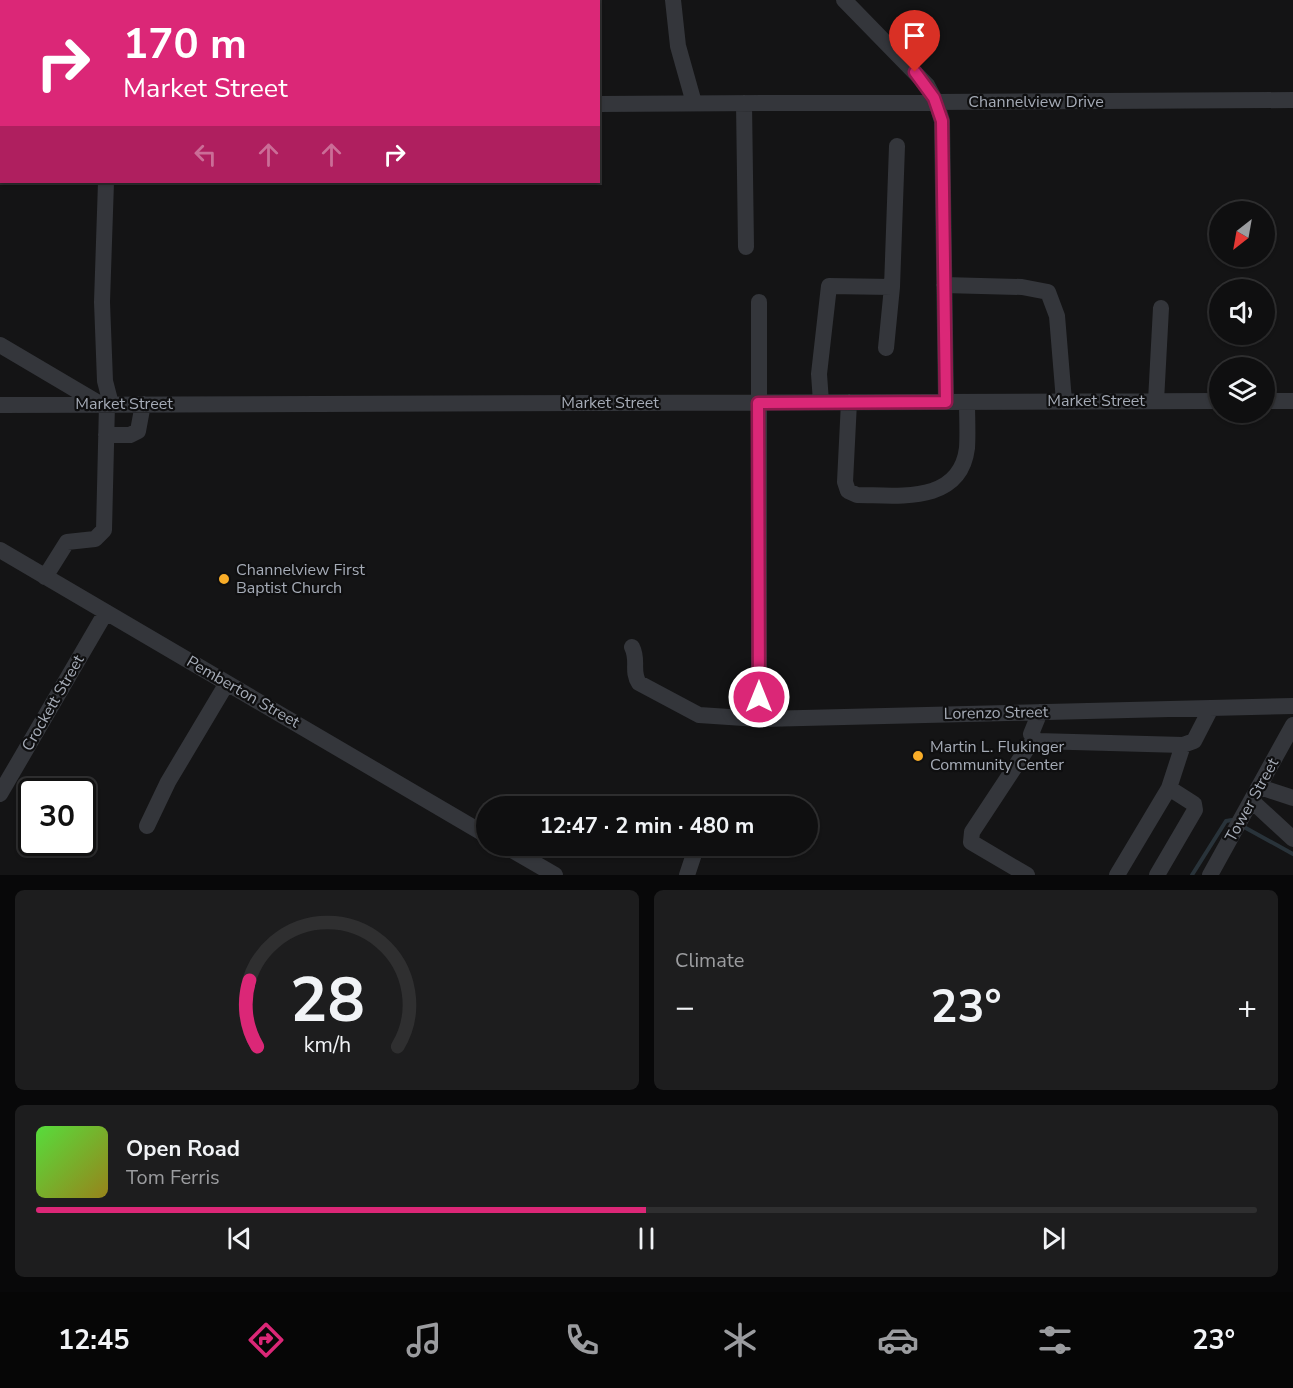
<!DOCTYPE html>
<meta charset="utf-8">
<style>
:root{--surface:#0f0f10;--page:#1d1d1e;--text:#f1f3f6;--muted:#9b9c9f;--line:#2f2f30;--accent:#db2777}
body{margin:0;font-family:"Nunito Sans",sans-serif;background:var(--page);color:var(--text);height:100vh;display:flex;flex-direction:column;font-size:22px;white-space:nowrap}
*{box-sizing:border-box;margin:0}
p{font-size:20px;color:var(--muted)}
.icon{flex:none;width:33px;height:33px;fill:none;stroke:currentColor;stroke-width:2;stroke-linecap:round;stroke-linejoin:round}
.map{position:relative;height:875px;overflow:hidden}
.side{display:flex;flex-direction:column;gap:15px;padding:15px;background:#080809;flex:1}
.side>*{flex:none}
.guide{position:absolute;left:0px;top:0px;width:600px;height:183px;box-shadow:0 2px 4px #0004,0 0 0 2px var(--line);background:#db2777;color:#fff;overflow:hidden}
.needle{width:39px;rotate:211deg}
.controls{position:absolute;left:1209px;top:201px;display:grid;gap:12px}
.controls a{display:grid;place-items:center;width:66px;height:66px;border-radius:50%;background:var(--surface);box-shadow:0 2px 4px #0004,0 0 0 2px var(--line);font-size:30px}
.speed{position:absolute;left:18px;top:778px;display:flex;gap:12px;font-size:30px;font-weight:700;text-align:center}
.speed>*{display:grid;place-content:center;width:78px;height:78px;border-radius:50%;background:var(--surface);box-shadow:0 2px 4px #0004,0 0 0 2px var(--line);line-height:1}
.speed .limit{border:3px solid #111;border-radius:9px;background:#fff;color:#111}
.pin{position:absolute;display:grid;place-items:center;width:51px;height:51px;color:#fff;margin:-62px -26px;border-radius:50% 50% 50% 0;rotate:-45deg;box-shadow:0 0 6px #0007}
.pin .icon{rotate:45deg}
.me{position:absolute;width:66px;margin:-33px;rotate:0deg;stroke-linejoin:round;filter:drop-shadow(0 0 4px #0008)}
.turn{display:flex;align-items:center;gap:21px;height:126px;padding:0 24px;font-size:27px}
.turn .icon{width:78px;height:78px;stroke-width:2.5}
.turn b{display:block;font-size:42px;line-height:51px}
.lanes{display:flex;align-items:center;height:57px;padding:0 24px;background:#0003;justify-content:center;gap:30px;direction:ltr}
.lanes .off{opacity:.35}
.big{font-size:45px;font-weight:700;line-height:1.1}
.side .tile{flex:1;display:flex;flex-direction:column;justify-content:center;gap:9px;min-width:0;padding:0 21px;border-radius:9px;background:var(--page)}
.side .dial{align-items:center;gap:0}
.dial svg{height:156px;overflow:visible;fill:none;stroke:var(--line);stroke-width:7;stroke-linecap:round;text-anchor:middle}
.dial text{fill:var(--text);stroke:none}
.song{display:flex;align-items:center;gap:18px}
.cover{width:72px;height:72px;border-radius:9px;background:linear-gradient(135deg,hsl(110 70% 55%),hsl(50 70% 35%))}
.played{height:6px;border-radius:3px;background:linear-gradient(90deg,var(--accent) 50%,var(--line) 50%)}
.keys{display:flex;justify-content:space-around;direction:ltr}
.heat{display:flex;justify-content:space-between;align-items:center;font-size:33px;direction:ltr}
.side .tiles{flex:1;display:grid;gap:15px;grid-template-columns:1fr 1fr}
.tile:last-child{grid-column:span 2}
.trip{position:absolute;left:476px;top:796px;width:342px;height:60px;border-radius:30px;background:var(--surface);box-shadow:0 2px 4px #0004,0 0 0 2px var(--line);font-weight:700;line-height:60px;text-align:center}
.menu{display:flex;height:96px;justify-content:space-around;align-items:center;background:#060606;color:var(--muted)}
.menu .icon{width:42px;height:42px}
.menu .on{color:var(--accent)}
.menu b{font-size:27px;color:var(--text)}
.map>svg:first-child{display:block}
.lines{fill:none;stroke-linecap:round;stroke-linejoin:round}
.stream{stroke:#29333a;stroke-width:4}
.minor{stroke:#34363b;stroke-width:16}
.route-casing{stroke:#8e194d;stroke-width:15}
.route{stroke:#db2777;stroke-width:10}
.poi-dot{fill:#f9ad28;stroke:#0f0f10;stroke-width:2}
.labels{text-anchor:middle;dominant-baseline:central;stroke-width:4.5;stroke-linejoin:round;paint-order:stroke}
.street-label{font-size:16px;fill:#a5abb6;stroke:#0f0f10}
.poi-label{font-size:16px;fill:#a5abb6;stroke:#0f0f10;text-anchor:start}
</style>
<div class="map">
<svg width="1293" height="875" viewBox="0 0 1293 875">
<rect width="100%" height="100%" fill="#141415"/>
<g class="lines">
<path class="stream" d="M1244,827L1293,854
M1192,875L1226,821L1232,820"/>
<path class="minor" d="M673,0L678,46L694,103
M844,0L927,85L936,102L942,121L946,402
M69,2L70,0
M441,2L442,0
M0,100L2,101
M744,103L746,247
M598,104L1293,100
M0,121L2,119
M106,182L102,302L105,381L111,404
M944,285L1022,287L1048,292L1057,316L1064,401
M892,287L897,146
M0,345L100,404
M1156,401L1161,308
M1264,401H1293
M821,402L819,374L829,286L892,287L886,348
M849,402L845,482L848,491L857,495C897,495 960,505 967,448C968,433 967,417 967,402
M0,405L1220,401
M106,435H130L138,431L143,404
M0,550L486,835
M45,577L67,542L95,539L104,530L107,404
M632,647C639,661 631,671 639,683L699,715L759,719L1293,706
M1040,712L1031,734L1037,741L1183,745L1194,741L1211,708
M759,719V302
M1260,787L1293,798
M0,794L106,612
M1252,801L1293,839
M147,826L168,782L227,683
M505,846L555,875
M687,875L695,851
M1027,875L971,842L972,832L1034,738
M1117,875L1169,788
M1157,875L1195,810L1194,804L1169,788L1183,745
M1210,875L1293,725"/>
</g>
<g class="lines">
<g class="route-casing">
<path id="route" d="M759,697L758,403L946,402L942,121L934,98L915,72"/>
</g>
<use href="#route" class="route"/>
</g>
<g class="poi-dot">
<circle cx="224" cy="579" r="6"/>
<circle cx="918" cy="756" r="6"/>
</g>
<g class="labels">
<g class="street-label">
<text x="1036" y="102">Channelview Drive</text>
<text x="1096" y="401">Market Street</text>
<text x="610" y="403">Market Street</text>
<text x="124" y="404">Market Street</text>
<text transform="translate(243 692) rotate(30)">Pemberton Street</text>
<text transform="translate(53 703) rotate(-60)">Crockett Street</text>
<text transform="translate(996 713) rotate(-1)">Lorenzo Street</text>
<text transform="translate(1252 800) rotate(-61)">Tower Street</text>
</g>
<g class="poi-label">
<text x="236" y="570">Channelview First<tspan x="236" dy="18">Baptist Church</tspan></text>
<text x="930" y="747">Martin L. Flukinger<tspan x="930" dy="18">Community Center</tspan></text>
</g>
</g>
</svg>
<div class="controls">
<a><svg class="needle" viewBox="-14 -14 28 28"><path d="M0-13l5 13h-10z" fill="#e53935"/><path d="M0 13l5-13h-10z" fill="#9b9c9f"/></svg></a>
<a><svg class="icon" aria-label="sound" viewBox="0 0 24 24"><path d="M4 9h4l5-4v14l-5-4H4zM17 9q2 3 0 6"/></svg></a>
<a><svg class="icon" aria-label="layers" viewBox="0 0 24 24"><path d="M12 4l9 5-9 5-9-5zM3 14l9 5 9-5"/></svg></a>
</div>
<div class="speed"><div class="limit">30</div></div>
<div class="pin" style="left:915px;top:72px;background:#d93025"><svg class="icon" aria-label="arrive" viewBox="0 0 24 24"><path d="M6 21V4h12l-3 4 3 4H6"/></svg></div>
<svg class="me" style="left:759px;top:697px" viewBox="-20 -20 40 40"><circle r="17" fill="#db2777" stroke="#fff" stroke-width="3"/><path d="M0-11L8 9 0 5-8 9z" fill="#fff"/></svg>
<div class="trip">12:47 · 2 min · 480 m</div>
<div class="guide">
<div class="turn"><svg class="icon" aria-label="right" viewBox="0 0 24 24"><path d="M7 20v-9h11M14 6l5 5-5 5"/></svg><div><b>170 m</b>Market Street</div></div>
<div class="lanes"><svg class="icon off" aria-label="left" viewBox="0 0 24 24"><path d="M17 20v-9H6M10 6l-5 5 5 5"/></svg><svg class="icon off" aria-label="ahead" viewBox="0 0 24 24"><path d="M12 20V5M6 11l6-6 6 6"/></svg><svg class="icon off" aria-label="ahead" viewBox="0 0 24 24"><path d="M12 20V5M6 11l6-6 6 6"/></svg><svg class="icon" aria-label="right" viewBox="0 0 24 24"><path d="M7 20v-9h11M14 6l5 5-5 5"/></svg></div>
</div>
</div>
<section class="side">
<div class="tiles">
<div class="tile dial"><svg viewBox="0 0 100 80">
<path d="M14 69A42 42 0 1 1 86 69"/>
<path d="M14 69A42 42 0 0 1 10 35" stroke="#db2777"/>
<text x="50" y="56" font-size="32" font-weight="700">28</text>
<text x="50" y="72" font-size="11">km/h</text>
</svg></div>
<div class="tile"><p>Climate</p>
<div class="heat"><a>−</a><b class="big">23°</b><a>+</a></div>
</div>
<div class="tile">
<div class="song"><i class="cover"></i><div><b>Open Road</b><p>Tom Ferris</p></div></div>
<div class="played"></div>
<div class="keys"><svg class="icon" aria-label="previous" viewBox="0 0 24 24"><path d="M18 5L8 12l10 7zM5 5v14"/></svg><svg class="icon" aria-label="pause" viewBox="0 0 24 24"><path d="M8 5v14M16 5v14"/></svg><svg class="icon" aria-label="next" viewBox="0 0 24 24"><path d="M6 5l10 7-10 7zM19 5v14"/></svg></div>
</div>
</div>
</section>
<nav class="menu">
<b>12:45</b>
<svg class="icon on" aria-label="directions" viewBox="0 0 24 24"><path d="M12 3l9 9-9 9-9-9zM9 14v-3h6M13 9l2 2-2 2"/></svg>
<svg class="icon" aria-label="music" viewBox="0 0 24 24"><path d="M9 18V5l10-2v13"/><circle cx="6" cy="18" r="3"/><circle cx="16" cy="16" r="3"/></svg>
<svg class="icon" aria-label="phone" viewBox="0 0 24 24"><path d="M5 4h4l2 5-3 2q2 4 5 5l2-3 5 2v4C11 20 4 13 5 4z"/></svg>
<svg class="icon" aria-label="climate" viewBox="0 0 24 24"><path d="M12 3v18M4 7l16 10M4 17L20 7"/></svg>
<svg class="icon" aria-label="car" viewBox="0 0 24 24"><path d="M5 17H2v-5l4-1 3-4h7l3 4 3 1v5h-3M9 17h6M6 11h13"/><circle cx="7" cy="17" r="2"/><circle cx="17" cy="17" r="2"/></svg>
<svg class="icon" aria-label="filters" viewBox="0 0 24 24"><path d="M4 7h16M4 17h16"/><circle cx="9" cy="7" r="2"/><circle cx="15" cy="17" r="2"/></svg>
<b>23°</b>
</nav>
